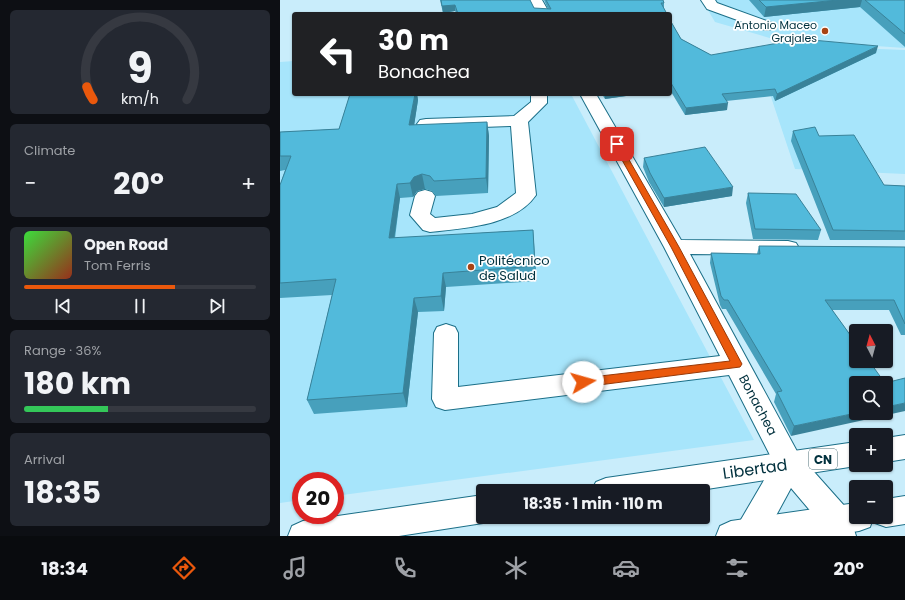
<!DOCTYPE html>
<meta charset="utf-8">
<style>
:root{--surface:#171b24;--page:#242831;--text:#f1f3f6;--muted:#9ea1a6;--line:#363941;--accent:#ea580c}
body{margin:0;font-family:Poppins,sans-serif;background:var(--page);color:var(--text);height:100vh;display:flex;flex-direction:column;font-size:15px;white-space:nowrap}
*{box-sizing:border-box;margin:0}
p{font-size:13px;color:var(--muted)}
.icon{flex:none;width:22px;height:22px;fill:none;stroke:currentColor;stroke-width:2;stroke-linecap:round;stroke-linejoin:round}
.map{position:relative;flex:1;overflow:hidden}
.sheet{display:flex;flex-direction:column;gap:10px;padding:10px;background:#0d0f14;width:280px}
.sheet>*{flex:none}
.top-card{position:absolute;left:12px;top:12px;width:380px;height:84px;border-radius:4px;box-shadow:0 1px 3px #0004;background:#202124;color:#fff;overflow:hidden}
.needle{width:26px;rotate:354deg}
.tools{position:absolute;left:569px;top:324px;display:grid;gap:8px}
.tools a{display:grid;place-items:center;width:44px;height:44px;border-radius:4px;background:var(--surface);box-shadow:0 1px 3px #0004;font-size:20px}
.speed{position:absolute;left:12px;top:472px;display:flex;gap:8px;font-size:20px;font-weight:700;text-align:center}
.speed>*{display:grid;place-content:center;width:52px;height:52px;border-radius:50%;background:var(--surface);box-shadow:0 1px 3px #0004;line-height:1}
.speed .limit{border:6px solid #d22;background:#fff;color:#111}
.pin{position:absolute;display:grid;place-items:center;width:34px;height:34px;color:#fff;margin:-17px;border-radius:8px;box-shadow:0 2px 6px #0006}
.me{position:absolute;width:44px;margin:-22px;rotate:83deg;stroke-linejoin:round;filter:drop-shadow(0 0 3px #0008)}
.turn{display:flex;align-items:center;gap:14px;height:84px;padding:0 20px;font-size:18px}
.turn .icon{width:52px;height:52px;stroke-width:2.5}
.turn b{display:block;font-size:28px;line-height:34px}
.big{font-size:30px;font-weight:700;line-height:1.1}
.sheet .widget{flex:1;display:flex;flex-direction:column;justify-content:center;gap:6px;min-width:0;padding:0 14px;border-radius:6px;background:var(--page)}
.sheet .dial{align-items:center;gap:0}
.dial svg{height:104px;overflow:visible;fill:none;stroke:var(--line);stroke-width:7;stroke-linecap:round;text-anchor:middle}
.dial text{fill:var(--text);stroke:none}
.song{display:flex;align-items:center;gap:12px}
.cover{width:48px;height:48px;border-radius:6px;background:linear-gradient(135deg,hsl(120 70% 55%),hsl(10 70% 35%))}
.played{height:4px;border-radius:2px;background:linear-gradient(90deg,var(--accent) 65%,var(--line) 65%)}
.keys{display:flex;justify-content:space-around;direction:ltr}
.heat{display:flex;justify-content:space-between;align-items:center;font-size:22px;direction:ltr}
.charge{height:6px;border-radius:3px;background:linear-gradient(90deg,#34c759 36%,var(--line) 0)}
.trip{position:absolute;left:196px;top:484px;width:234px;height:40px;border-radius:4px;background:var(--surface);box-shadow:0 1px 3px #0004;font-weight:700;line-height:40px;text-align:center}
.tab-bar{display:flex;height:64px;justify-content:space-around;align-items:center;background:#090b0e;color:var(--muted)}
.tab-bar .icon{width:28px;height:28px}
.tab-bar .active{color:var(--accent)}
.tab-bar b{font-size:18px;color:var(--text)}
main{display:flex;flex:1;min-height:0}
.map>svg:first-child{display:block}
.built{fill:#a7e5fb}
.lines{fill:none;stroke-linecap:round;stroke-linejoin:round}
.minor-casing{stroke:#1b6f88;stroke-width:2}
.major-casing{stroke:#1b6f88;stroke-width:2}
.minor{fill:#fff;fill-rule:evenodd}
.major{fill:#fff;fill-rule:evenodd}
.wall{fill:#47a0bc}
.shaded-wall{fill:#398299}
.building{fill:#52badb;stroke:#398299}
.route{fill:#ea580c;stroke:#983908}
.poi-dot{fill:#a84314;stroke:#fff;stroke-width:1.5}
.labels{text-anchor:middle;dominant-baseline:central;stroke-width:3.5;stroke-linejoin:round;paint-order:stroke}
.far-poi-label{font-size:11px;fill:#00303d;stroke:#fff;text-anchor:end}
.shield{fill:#fff;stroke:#4c6e77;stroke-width:1}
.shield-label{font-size:12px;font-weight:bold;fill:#00303d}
.poi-label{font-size:13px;fill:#00303d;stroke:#fff;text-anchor:start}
.street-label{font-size:13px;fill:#00303d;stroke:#fff}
.near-street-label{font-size:16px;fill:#00303d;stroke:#fff}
</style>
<main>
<section class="sheet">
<div class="widget dial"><svg viewBox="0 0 100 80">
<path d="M14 69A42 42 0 1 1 86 69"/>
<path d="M14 69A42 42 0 0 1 9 59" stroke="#ea580c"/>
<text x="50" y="56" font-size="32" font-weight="700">9</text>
<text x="50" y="72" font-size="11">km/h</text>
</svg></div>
<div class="widget"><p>Climate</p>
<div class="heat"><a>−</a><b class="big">20°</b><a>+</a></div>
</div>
<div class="widget">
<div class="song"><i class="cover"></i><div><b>Open Road</b><p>Tom Ferris</p></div></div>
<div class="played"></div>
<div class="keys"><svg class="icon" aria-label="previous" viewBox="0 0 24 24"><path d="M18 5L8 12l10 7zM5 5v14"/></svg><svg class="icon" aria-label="pause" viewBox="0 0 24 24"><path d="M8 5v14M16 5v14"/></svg><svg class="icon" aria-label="next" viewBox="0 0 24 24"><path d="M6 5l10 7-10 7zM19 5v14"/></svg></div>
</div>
<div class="widget"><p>Range · 36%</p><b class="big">180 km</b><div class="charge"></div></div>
<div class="widget"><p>Arrival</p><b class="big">18:35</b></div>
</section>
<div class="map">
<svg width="625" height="536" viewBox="0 0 625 536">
<rect width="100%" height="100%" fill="#c9edfb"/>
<path class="built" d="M422,0H625V48L493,39L435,22Z
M548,47L625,50V174L515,169L488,88Z
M14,61V94H291L474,440L55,496V481H21V500L0,503V62Z"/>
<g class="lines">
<g class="minor-casing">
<path id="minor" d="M248,0H262L270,14H256Z
M421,0H435L437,3L492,23L494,26L492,29L487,30L482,29L427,9Z
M251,94H267V103L248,122L256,195C235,226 184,228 150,232L143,230L130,215L135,196L138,192L145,190L152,192L155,196L150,214L155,218L192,214L217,207L236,193L231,126L146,129L140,128L137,124L140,120L146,119L234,116L251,102Z
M300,94H316L401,240L508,241L516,243L519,248L516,253L508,255L410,254L519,455L568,510L576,536H546L544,527L511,488L485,536H455L459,523L494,463L449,375L165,410L156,407L152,399L154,333L157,327L166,324L175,327L178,333V387L440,356L384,247Z"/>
</g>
<g class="major-casing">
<path id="major" d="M625,435V459L606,462V438Z
M576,442V465H580L576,466L414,491H311L316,482L326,478Z
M203,495V517H214V519L203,523L119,536H8L12,526L23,521Z
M625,496V524L606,527L595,523L593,518L590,527L579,531L548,536H436L440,526L451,521L576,503V517H606V499Z"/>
</g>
<use href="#minor" class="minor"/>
<use href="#major" class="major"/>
</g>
<path class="wall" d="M160,0H250L254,8L268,9L264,0H383L384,3V9L387,14H177L175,11L163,13Z
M469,0H625V47L580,7L484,17Z
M390,20L401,39L431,55L596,53L495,101L493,96L446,101L447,110L405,115L390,90Z
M70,94H137L138,100L134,125L207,122L209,136L208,193L156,196L152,191L145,189L137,191L133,197L120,198L115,238L253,230L257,281L166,287L164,311L138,312L127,407L34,414L27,400L52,295L0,298V185L5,170L0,171V132L59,129Z
M322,94H360L325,99Z
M513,131L539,136L604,185L625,186V240H550L511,141Z
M364,158L452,196L384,207L369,182L363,167Z
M468,193L541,230L538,240L473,239L466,203Z
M479,246L625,247V335H621L609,310H552L576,343L511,436L494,402L496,394L446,309H442L440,305L430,263L431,253L477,254Z"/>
<path class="shaded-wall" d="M558,0H582L580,7L484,17L486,7Z
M175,5V11L163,13L162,6Z
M598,46L596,53L495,101L497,94Z
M390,83H391L390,90Z
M135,94H137L138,100L132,139L129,125Z
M325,94H360L325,99Z
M448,103L447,110L405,115L406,108Z
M207,122L209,136L208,193L206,178Z
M142,174L145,189L137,191L133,197L130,183L134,177Z
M117,184L120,198L112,253L109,238Z
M453,187L452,196L384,207V198Z
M163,273L166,287L164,311L161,296Z
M134,298L138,312L127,407L123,393Z
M625,403V411L511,436L514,426L576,413H606V407Z"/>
<path class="building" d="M161,0H250L254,8L271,9L266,0H383L384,3H381L387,14H178L175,5L162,6Z
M479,0H558L486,7Z
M585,0H625V34Z
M390,20L401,39L431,55L521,39L598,46L497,94L495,89L442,94L448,103L406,108L391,83H390Z
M70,94H135L129,125L207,122L206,178L154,181L150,176L142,174L134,177L130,183L117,184L109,238L253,230L255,266L163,273L161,296L134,298L123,393L27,400L56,279L0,283V185L11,156H0V132L59,129Z
M535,127L539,136L574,135L604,185L625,186V231L553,230L513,131Z
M425,147L453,187L384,198L370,173L364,158Z
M468,193L516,194L541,230L475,229Z
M479,246L625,247V324L614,300H545L576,343V361H589L605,383L625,378V403L606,407V383H576V413L514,426L497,392L502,391L448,300H444L441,296L431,253L480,254Z"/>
<path class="route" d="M337,142L340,144L399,247L462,364L460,367L303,387L299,385L298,382L299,379L303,378L450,361L391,247L333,144Z"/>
<g class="poi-dot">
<circle cx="545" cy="31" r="4"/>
<circle cx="191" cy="267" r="4"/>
</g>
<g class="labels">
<g class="far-poi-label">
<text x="537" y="25">Antonio Maceo<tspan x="537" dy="13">Grajales</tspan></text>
</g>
<rect class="shield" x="529" y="449" width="28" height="20" rx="3"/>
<g class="shield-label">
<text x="543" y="459">CN</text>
</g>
<g class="poi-label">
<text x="199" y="260">Politécnico<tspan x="199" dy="15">de Salud</tspan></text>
</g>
<g class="street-label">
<text transform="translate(478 405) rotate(62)">Bonachea</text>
</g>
<g class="near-street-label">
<text transform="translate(475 469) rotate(-8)">Libertad</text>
</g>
</g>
</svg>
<div class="tools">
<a><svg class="needle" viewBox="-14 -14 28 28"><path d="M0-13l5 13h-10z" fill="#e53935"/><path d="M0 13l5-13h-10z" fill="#9ea1a6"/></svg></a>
<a><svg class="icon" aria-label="search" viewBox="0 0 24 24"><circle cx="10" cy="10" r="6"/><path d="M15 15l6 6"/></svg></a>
<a>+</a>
<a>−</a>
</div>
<div class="speed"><div class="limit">20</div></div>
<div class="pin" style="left:337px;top:144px;background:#d93025"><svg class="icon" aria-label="arrive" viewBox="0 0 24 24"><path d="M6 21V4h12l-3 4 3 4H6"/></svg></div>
<svg class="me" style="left:303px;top:382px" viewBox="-20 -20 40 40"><circle r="19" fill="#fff"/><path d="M0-13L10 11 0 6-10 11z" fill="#ea580c"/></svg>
<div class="trip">18:35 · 1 min · 110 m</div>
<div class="top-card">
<div class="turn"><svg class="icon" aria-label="left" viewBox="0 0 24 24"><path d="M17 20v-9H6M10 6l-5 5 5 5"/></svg><div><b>30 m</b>Bonachea</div></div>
</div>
</div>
</main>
<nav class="tab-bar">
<b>18:34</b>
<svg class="icon active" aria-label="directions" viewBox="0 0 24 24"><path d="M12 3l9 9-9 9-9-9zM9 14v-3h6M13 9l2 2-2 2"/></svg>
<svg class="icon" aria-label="music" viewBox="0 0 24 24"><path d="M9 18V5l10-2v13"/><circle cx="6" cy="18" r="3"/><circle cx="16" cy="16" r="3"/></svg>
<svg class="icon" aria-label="phone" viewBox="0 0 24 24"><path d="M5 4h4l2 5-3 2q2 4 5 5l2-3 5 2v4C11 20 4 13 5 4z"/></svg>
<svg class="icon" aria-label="climate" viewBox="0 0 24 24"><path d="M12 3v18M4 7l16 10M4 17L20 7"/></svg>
<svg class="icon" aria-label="car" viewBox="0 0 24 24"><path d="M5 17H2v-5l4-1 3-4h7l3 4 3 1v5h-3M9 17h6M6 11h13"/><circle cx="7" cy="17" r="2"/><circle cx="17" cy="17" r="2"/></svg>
<svg class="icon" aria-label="filters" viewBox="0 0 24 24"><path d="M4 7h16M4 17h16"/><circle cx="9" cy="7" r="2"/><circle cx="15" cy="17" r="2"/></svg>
<b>20°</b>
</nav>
